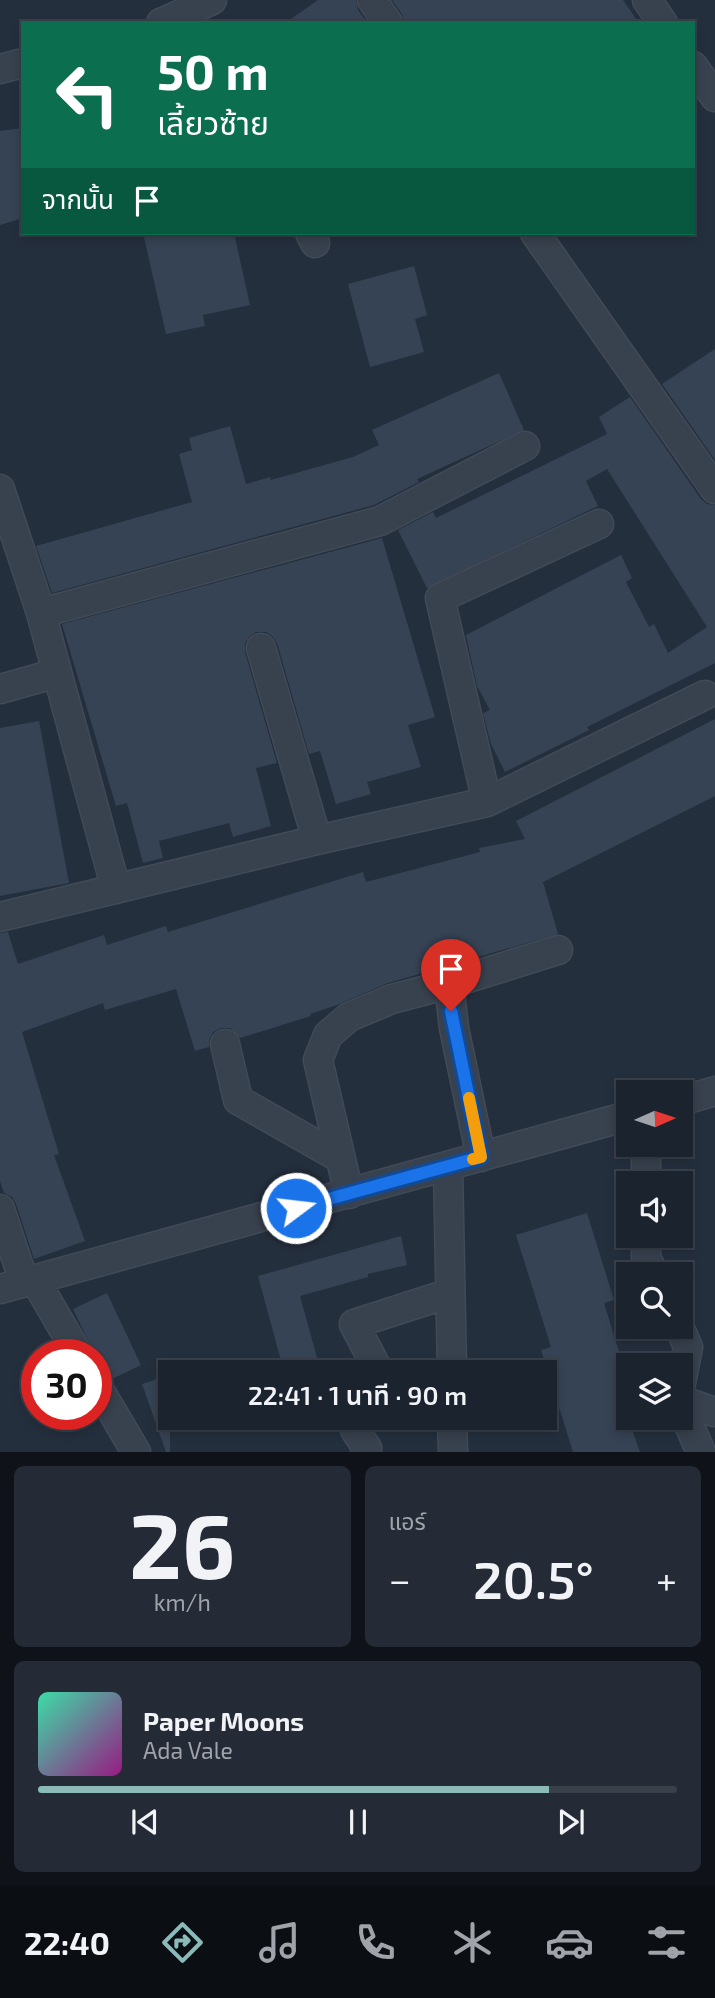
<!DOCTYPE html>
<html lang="th">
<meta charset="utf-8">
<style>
:root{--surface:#1b232e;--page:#242b36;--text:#f1f3f6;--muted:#a0a4aa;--line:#39404a;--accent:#8bbbb9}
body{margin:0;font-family:"Exo 2","Noto Sans Thai",sans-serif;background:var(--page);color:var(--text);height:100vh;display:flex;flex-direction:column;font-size:26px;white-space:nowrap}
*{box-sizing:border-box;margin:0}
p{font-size:23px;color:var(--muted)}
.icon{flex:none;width:38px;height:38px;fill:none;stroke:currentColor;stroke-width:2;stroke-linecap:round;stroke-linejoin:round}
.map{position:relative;height:1452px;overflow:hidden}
.side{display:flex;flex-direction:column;gap:14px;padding:14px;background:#0f1319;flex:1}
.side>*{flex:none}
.top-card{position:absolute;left:21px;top:21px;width:674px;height:214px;border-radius:0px;box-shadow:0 4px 10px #0003,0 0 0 2px var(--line);background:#0b6e4f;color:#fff;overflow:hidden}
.needle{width:46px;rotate:87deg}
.tools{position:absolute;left:616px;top:1080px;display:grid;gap:14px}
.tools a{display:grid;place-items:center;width:77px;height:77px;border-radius:0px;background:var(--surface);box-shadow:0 4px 10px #0003,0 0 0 2px var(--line);font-size:35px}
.speed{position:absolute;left:21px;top:1339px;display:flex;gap:14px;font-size:35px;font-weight:700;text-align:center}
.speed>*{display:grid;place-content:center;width:91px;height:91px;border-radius:50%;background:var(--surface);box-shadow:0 4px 10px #0003,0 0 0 2px var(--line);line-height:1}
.speed .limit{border:10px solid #d22;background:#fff;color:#111}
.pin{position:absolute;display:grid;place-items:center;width:60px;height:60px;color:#fff;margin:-72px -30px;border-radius:50% 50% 50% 0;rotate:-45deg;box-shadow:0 0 7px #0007}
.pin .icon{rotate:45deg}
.me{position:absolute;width:77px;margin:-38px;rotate:75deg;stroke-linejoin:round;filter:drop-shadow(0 0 5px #0008)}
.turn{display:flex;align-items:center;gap:24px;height:147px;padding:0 21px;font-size:32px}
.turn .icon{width:91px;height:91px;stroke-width:2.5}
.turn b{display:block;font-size:49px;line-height:60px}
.then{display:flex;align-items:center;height:66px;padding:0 21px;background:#0003;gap:14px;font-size:26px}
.big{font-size:52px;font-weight:600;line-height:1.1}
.side .tile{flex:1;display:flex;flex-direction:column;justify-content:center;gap:10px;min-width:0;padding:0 24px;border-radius:10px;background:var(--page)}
.side .dial{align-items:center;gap:0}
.dial b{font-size:91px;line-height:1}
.song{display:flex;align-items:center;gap:21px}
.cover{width:84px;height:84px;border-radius:10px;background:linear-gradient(135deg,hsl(160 70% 55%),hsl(310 70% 35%))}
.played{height:7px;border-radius:4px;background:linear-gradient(90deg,var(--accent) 80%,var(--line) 80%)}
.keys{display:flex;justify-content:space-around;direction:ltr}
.heat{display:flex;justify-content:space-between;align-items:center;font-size:38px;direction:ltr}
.side .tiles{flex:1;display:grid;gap:14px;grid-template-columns:1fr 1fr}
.tile:last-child{grid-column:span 2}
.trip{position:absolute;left:158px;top:1360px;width:399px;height:70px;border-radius:0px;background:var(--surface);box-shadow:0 4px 10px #0003,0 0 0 2px var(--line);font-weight:600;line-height:70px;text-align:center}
.tabs{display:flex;height:112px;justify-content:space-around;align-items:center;background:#0b0e12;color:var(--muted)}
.tabs .icon{width:49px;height:49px}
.tabs .current{color:var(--accent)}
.tabs b{font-size:32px;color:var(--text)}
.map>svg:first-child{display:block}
.building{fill:#364354}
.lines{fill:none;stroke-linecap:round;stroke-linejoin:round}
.minor-casing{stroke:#414a57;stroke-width:31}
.minor{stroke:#38414e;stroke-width:28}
.route-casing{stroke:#114b97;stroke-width:18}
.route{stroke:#1a73e8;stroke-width:12}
.slow{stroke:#f59e0b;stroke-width:12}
</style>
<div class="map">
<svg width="715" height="1452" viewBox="0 0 715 1452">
<rect width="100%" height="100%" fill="#242f3e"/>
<path class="building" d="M318,0H356L358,10L368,23H285Z
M392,0H623L639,23H404L402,14Z
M23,128V218L0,225V131Z
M143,233H234L250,305L203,315L205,326L166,334Z
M414,266L427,315L415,319L424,352L370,367L348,284Z
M715,349V460L662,384Z
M499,373L524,430L417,479L419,482L374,505L52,593L36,546L192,502L179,454L192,450L189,438L230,426L246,484L270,477L271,480L353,457L379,445L372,430Z
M630,397L701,499L707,504L715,505V663L587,727L589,730L505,772L491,744L483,713L490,710L477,686L466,635L621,555L632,578L626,582L649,627L654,624L668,653L707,627L607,469L586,481L598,506L427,588L398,530L433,512L436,518L607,434L599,417Z
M382,538L435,717L408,725L421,767L367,782L371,794L336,804L320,751L309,754L277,643L272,636L266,632H256L250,636L245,643V652L277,763L256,768L271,826L233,837L229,823L159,841L163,858L143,863L127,803L116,806L62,624Z
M715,719V796L543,882L558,934L388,983L337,1005L310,1014L311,1016L240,1038L230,1028H221L213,1032L209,1040V1047L195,1051L176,989L105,1010L103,1003L22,1032L59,1154L54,1155L85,1241L34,1259L16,1204L12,1197L4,1193L0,1181V933L8,932L18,964L104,935L107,945L166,926L168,932L363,872L366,882L480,852L479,848L525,839L516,821Z
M39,721L69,883L0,896V728Z
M587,1213L614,1300L604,1303L628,1381V1418L640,1452H573L541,1350L551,1347L516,1235Z
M401,1236L407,1265L368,1274V1277L300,1296L321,1372H284L258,1276Z
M107,1293L141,1365L112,1379L102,1369L73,1309Z
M170,1375V1452H166L142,1384Z"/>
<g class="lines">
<g class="minor-casing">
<path id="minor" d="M372,0L388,23
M647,0L663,23
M161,23L212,0
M693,66L715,97
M0,69L23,63
M310,233L315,243
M535,233L715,489
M0,489L41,613L116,889
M41,613L380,521L525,446
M261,648L317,840
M0,689L57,673
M487,802L440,598L599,524
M0,917L317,840L487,802L705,695
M449,984L558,950
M225,1044L238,1100L340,1158
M681,1101L715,1091
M646,1144V1183
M448,1166L452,1372
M349,1194L318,1060L328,1035L349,1017L392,999L449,984L454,1028L481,1157
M0,1209L24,1282
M646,1236V1257L654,1274
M35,1280L78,1354
M0,1289L628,1116
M679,1326L688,1347L681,1383
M379,1372L354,1324L450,1293
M96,1384L136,1452
M681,1400L714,1412
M681,1407L701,1452
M452,1418L453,1452
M365,1452L367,1448L355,1430L365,1418"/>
</g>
<use href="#minor" class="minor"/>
</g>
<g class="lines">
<g class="route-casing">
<path id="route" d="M296,1208L481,1157L451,1011"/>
</g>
<use href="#route" class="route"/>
<path class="slow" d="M469,1098L481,1157L473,1159"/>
</g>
</svg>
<div class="tools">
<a><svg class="needle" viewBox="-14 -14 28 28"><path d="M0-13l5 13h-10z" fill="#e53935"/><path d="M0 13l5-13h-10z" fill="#a0a4aa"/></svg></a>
<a><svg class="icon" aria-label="sound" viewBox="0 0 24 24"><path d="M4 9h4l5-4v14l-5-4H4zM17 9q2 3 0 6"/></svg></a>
<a><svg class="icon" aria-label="search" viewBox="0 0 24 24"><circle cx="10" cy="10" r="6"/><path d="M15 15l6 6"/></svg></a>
<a><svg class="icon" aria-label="layers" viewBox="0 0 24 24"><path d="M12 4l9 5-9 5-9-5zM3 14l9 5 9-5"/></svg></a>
</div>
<div class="speed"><div class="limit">30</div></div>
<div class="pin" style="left:451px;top:1011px;background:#d93025"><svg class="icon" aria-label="arrive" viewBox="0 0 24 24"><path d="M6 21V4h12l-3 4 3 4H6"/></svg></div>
<svg class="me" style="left:296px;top:1208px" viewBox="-20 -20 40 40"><circle r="17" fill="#1a73e8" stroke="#fff" stroke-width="3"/><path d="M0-11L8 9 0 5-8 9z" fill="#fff"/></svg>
<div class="trip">22:41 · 1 นาที · 90 m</div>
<div class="top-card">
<div class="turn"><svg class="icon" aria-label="left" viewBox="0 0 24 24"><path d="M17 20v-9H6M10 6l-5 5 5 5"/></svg><div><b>50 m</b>เลี้ยวซ้าย</div></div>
<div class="then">จากนั้น<svg class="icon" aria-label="arrive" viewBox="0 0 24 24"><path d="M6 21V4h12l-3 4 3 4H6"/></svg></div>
</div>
</div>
<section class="side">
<div class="tiles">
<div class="tile dial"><b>26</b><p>km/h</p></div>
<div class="tile"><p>แอร์</p>
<div class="heat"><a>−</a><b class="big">20.5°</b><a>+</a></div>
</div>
<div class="tile">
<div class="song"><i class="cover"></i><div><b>Paper Moons</b><p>Ada Vale</p></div></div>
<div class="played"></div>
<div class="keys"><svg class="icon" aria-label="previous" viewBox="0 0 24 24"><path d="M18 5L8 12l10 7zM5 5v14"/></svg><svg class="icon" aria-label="pause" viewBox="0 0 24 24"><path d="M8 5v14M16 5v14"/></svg><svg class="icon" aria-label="next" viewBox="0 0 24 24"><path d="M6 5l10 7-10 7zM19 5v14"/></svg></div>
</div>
</div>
</section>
<nav class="tabs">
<b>22:40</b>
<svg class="icon current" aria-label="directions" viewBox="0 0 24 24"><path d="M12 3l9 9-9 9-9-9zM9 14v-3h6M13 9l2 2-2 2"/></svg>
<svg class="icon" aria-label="music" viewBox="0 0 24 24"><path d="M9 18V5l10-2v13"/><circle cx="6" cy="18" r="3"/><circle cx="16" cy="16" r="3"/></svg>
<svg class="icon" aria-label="phone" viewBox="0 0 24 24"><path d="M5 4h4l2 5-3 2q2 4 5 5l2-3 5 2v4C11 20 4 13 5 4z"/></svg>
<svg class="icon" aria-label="climate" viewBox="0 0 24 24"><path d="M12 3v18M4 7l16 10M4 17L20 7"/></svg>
<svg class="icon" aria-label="car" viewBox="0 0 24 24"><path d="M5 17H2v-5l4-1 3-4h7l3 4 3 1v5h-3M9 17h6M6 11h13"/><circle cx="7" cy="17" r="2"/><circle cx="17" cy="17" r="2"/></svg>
<svg class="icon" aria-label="filters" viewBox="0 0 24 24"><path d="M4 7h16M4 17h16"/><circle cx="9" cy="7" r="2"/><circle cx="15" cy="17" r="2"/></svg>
</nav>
